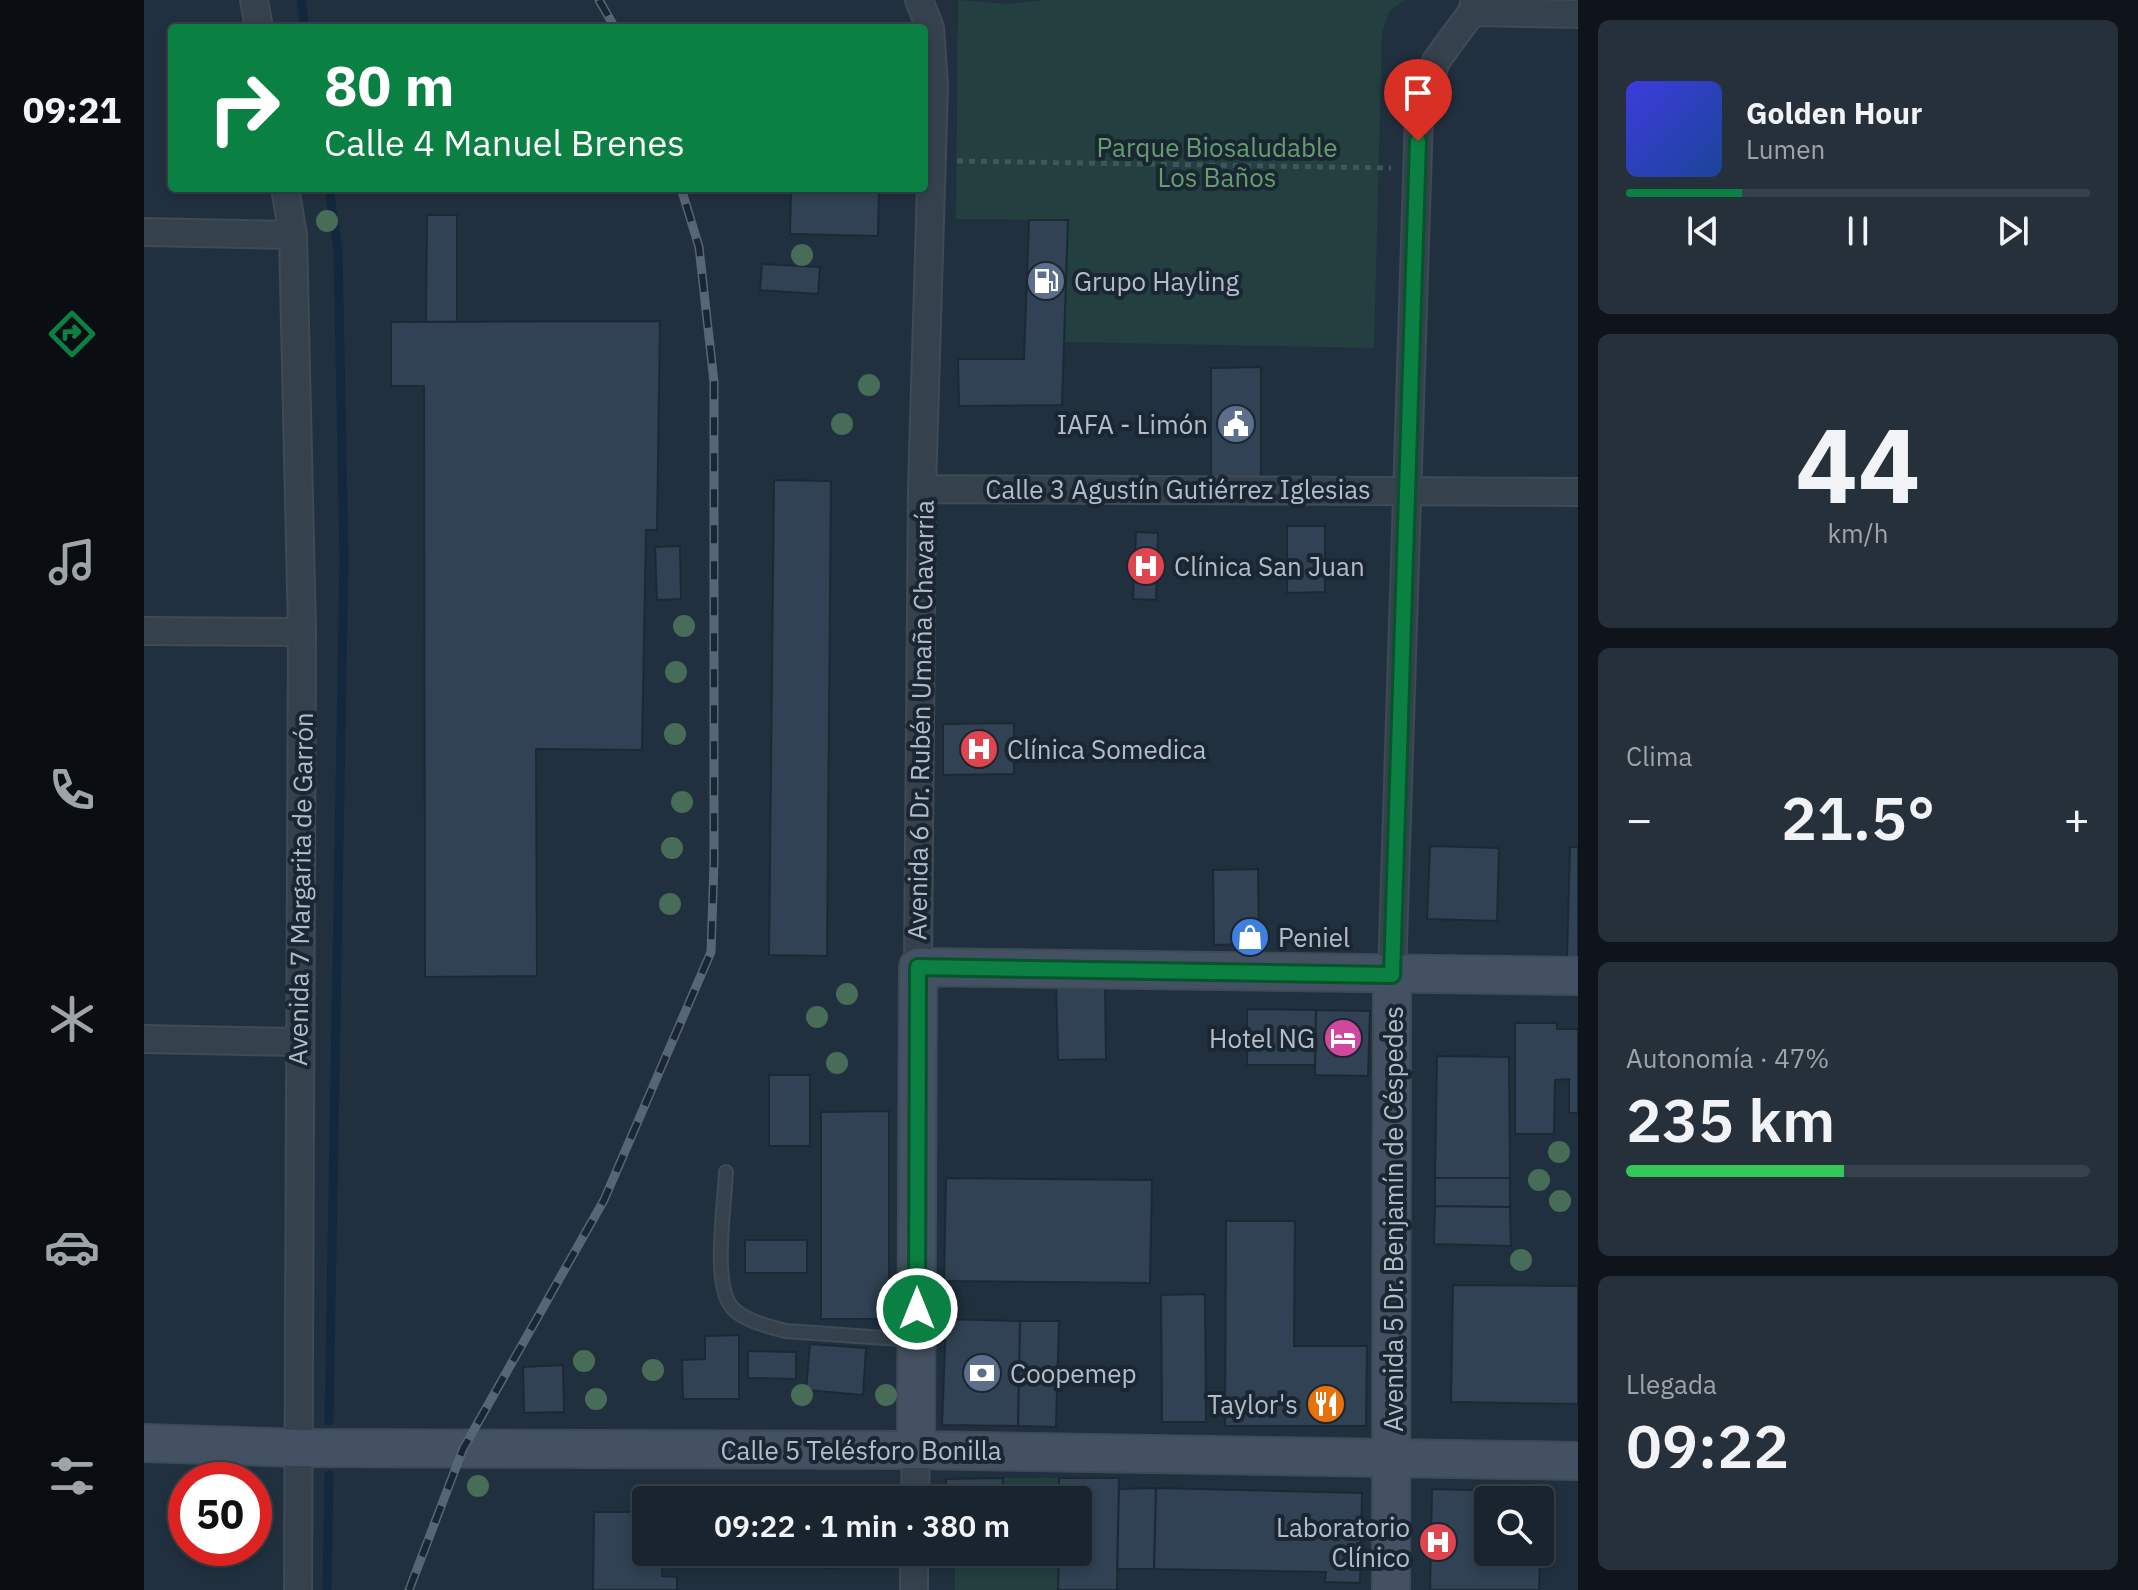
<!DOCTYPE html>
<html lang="es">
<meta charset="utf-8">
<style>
:root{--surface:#19242f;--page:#26303b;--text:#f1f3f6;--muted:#9fa4aa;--line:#37414b;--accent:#0b8043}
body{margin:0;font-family:"IBM Plex Sans",sans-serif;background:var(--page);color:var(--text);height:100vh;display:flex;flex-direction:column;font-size:30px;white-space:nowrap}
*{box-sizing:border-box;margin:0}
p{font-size:26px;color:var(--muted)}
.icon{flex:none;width:44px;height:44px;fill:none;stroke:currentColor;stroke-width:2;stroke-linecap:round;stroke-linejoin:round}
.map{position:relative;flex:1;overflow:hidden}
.panel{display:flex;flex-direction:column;gap:20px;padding:20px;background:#0e141a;width:560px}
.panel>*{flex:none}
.top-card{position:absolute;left:24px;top:24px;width:760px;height:168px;border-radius:8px;box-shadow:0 4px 12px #0003,0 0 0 2px var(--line);background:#0b8043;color:#fff;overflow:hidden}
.buttons{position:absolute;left:1330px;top:1486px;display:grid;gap:16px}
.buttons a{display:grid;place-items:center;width:80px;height:80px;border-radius:8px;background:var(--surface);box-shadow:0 4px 12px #0003,0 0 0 2px var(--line);font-size:40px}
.speed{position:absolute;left:24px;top:1462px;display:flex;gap:16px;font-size:40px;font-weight:700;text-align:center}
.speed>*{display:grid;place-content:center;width:104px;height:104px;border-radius:50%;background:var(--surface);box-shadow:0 4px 12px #0003,0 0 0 2px var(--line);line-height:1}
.speed .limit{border:12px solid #d22;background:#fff;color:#111}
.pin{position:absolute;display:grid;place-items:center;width:68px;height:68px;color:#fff;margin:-82px -34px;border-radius:50% 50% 50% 0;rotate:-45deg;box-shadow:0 0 8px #0007}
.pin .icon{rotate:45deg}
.me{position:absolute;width:88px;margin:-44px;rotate:0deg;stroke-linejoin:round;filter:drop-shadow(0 0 6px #0008)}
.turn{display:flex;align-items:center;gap:28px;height:168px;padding:0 24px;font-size:36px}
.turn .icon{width:104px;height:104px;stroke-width:2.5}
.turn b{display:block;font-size:56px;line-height:68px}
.big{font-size:60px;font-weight:600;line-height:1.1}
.panel .card{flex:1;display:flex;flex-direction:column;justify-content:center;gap:12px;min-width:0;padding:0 28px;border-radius:12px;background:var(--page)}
.panel .dial{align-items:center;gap:0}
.dial b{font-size:104px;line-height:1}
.song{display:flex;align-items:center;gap:24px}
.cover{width:96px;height:96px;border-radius:12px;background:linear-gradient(135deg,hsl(240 70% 55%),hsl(220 70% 35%))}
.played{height:8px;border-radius:4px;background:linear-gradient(90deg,var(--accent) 25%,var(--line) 25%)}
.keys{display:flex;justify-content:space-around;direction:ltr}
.heat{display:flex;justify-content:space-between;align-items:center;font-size:44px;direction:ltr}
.charge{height:12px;border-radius:6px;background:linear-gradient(90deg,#34c759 47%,var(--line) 0)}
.trip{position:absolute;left:488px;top:1486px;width:460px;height:80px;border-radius:8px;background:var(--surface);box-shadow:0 4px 12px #0003,0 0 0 2px var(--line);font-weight:600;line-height:80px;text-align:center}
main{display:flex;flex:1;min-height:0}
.tabs{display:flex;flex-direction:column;width:144px;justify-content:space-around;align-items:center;background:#0a0e13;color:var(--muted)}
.tabs .icon{width:56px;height:56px}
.tabs .on{color:var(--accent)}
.tabs b{font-size:36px;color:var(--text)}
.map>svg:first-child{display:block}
.green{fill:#233f40}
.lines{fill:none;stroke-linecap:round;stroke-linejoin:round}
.stream{stroke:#13283d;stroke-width:9}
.building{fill:#304253;stroke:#1c2935;stroke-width:2;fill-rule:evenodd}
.lane-casing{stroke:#3e4b57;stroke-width:16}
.street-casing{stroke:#3e4b57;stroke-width:30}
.secondary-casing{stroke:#3e4b57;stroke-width:40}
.path{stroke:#3c5857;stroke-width:5;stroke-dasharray:6 6;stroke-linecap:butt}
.lane{stroke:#35424e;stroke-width:12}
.street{stroke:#35424e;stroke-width:26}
.secondary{stroke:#435162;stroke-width:36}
.rail-casing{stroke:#576676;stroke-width:9}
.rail{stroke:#1a2733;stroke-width:6;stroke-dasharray:18;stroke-linecap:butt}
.tree{fill:#476c58}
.route-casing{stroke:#07532c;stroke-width:20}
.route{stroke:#0b8043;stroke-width:14}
.labels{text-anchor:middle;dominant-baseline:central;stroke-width:8;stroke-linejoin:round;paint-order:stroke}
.park-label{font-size:26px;fill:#669d6d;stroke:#1a2733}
.poi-label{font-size:26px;fill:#b1bdca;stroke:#1a2733;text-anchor:start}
.street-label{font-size:26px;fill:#b1bdca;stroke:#1a2733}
</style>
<main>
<nav class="tabs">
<b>09:21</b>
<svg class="icon on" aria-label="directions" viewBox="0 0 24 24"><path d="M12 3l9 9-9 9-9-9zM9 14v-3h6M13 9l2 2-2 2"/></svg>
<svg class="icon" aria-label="music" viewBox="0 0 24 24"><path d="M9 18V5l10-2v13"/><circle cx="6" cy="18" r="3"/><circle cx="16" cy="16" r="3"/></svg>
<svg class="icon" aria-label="phone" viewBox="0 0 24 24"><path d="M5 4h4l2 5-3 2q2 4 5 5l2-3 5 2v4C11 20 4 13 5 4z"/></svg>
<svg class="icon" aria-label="climate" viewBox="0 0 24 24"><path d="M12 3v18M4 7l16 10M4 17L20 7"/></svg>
<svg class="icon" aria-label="car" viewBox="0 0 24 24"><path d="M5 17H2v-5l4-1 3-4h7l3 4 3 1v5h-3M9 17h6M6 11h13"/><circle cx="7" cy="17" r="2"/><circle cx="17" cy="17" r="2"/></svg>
<svg class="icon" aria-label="filters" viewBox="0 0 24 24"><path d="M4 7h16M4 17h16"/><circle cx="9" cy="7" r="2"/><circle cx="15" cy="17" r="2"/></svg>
</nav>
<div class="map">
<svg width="1434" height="1590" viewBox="0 0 1434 1590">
<rect width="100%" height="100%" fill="#21303f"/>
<path class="green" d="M814,0L862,4L902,0H1261L1245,11L1238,34L1230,348L920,342L924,220L812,219Z
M859,1478H915V1500H858Z
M811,1552H915L914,1590H811Z"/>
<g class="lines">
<path class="stream" d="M157,0L161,28
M185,188L194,250L200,558L185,1421
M183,1590L185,1475"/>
</g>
<path class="building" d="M647,188H735L734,236L646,234Z
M283,215H313V322H282Z
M885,220H924L918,405L815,406L814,359H880Z
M618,264L676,267L674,294L616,290Z
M516,321L513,530H502L498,750L392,749L393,976L281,977L280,386H247V322Z
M1117,367V480H1067V368Z
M630,480L687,481L683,956L625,955Z
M1143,526H1181V592L1143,593Z
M992,532L1014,533L1012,600L989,599Z
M536,546L537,599L513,600L511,547Z
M870,723V774L799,775V724Z
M1286,846L1355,848L1353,921L1283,919Z
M1426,847H1434V957H1423Z
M1114,869L1115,944L1070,945L1069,870Z
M961,981L962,1059L914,1060L912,982Z
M1103,1009L1172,1010L1171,1065H1103Z
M1172,1010L1226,1011L1224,1076L1171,1075Z
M1371,1023H1413V1029H1434V1113H1425V1079L1411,1080L1410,1134H1371Z
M1293,1056L1365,1057L1366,1178H1291Z
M625,1075H666V1146H625Z
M745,1111V1319H677V1112Z
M802,1178L1008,1180L1006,1283L800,1281Z
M1291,1178H1366V1207L1291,1206Z
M1291,1206L1366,1207L1367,1246L1290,1244Z
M1082,1221H1151L1150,1346H1223L1222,1426H1081Z
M601,1240H663V1273H601Z
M1309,1285L1434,1286V1404L1307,1402Z
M1061,1294L1062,1422H1018L1017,1295Z
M802,1319L876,1321L874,1426L798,1425Z
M876,1321H915L912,1427L874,1426Z
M595,1335V1399H539L538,1360L561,1359V1336Z
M666,1344L722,1348L719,1395L662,1390Z
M604,1351L652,1352V1379L604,1378Z
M419,1365L420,1412L380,1413L379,1367Z
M859,1478L858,1500H802V1479Z
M915,1478H975L973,1590H914L915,1552H934V1500H915Z
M1012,1488L1218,1493L1216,1583L1181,1582L1182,1572L1010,1569Z
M1012,1488L1010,1569H973L975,1489Z
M1288,1489L1398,1492L1395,1590H1286ZM1344,1500H1396V1552H1344Z
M450,1512H502V1552H518V1576L533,1577V1590H449Z
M619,1552H694L693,1568L619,1565Z"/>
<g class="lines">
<g class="lane-casing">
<path id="lane" d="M582,1172C581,1204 568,1281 587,1306C597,1320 626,1327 642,1331L769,1340"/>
</g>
<g class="street-casing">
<path id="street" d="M110,0L115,28
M1328,12L1434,14
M141,188L149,235L158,632L154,1590
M0,232L149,235
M778,489L1434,492
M0,631L158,632
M774,967L778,489L790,85L786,28L775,0
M1248,975L1275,115L1292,61L1328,12L1331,0
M0,1039L154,1042
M771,1500L772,1450
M770,1590V1552"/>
</g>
<g class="secondary-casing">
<path id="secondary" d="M0,1443L156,1448L772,1450L1434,1461
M772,1450L774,967L1434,976
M1247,1590L1248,975"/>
</g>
<path class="path" d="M813,161L1247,168"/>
<use href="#lane" class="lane"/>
<use href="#street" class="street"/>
<use href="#secondary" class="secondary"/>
<g class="rail-casing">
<path id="rail" d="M455,0L471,28
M265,1590L319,1449L460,1200L567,952L570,863V382L555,247L537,188"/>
</g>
<use href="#rail" class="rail"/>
</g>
<g class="tree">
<circle cx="183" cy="221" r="11"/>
<circle cx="658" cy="255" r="11"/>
<circle cx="725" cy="385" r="11"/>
<circle cx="698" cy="424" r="11"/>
<circle cx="540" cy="626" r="11"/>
<circle cx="532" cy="672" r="11"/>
<circle cx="531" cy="734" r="11"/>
<circle cx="538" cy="802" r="11"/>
<circle cx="528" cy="848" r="11"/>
<circle cx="526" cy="904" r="11"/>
<circle cx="703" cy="994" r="11"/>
<circle cx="673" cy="1017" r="11"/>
<circle cx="693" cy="1063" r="11"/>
<circle cx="1415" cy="1152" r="11"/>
<circle cx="1395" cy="1180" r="11"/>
<circle cx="1416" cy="1201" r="11"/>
<circle cx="1377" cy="1260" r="11"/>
<circle cx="440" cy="1361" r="11"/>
<circle cx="509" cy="1370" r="11"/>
<circle cx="658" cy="1395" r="11"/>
<circle cx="742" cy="1395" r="11"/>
<circle cx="452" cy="1399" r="11"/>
<circle cx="334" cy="1486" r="11"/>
</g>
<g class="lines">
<g class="route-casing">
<path id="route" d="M773,1309L774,967L1248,975L1274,141"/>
</g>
<use href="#route" class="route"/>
</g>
<defs>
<g id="fuel-disc" transform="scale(2)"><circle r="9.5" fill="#5c6f8a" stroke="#1a2733"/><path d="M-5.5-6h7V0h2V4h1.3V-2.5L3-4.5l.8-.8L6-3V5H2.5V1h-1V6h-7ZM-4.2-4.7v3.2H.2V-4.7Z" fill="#fff"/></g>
<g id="civic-disc" transform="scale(2)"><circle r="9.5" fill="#5c6f8a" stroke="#1a2733"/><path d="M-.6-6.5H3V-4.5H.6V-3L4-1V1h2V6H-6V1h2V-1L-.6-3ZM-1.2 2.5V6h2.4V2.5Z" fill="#fff"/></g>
<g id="hospital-disc" transform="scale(2)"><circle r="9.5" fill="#e0444e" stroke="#1a2733"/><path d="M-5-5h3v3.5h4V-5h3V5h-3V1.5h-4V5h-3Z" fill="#fff"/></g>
<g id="shop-disc" transform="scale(2)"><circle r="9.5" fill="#3f7fe0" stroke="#1a2733"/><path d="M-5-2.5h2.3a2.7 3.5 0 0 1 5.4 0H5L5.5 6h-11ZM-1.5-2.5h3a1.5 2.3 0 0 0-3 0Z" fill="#fff"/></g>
<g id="hotel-disc" transform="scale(2)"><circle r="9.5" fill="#d1479c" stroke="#1a2733"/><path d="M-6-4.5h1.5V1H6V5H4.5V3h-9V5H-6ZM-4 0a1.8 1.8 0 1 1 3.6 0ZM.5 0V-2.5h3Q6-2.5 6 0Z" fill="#fff"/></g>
<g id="bank-disc" transform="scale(2)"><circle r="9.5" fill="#5c6f8a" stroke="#1a2733"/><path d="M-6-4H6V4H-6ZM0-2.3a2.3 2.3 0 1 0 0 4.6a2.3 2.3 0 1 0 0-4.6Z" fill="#fff"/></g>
<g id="restaurant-disc" transform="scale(2)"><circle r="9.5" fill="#e8710a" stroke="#1a2733"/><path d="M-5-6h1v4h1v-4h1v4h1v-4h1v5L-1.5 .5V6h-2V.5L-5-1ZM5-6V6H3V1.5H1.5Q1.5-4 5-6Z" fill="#fff"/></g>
</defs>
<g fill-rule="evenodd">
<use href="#fuel-disc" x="902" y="281"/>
<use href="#civic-disc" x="1092" y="424"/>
<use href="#hospital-disc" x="1002" y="566"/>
<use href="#hospital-disc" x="835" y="749"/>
<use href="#shop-disc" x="1106" y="937"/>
<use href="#hotel-disc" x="1199" y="1038"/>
<use href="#bank-disc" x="838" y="1373"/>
<use href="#restaurant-disc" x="1182" y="1404"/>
<use href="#hospital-disc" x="1294" y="1542"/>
</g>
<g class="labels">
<g class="park-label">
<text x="1073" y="147">Parque Biosaludable<tspan x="1073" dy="30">Los Baños</tspan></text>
</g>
<g class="poi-label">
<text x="930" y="281">Grupo Hayling</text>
<text x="1064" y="424" text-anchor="end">IAFA - Limón</text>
<text x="1030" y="566">Clínica San Juan</text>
<text x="863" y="749">Clínica Somedica</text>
<text x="1134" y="937">Peniel</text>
<text x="1171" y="1038" text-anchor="end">Hotel NG</text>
<text x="866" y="1373">Coopemep</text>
<text x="1154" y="1404" text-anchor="end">Taylor's</text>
<text x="1266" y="1527" text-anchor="end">Laboratorio<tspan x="1266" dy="30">Clínico</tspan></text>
</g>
<g class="street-label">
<text x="1034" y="489">Calle 3 Agustín Gutiérrez Iglesias</text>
<text transform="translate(776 720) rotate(-89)">Avenida 6 Dr. Rubén Umaña Chavarría</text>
<text transform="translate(156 889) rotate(-89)">Avenida 7 Margarita de Garrón</text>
<text transform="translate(1249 1219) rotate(-90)">Avenida 5 Dr. Benjamín de Céspedes</text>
<text x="717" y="1450">Calle 5 Telésforo Bonilla</text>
</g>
</g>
</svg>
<div class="buttons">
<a><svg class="icon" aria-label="search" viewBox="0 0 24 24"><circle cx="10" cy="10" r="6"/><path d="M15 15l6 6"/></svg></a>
</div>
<div class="speed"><div class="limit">50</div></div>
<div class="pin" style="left:1274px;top:141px;background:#d93025"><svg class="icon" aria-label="arrive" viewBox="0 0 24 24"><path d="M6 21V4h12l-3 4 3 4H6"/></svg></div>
<svg class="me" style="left:773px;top:1309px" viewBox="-20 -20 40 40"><circle r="17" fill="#0b8043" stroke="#fff" stroke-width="3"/><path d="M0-11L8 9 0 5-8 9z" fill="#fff"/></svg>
<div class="trip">09:22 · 1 min · 380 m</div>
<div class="top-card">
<div class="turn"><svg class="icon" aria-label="right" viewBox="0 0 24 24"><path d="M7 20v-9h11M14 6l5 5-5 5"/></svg><div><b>80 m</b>Calle 4 Manuel Brenes</div></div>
</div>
</div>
<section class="panel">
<div class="card">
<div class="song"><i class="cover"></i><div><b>Golden Hour</b><p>Lumen</p></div></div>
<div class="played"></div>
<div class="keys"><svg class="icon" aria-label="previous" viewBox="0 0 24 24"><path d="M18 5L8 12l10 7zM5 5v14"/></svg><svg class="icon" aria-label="pause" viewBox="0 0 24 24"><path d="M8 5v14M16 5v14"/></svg><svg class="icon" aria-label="next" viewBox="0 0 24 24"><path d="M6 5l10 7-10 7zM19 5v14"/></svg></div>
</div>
<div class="card dial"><b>44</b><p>km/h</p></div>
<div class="card"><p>Clima</p>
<div class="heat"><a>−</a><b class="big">21.5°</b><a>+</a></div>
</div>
<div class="card"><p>Autonomía · 47%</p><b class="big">235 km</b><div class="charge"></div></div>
<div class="card"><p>Llegada</p><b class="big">09:22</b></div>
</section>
</main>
